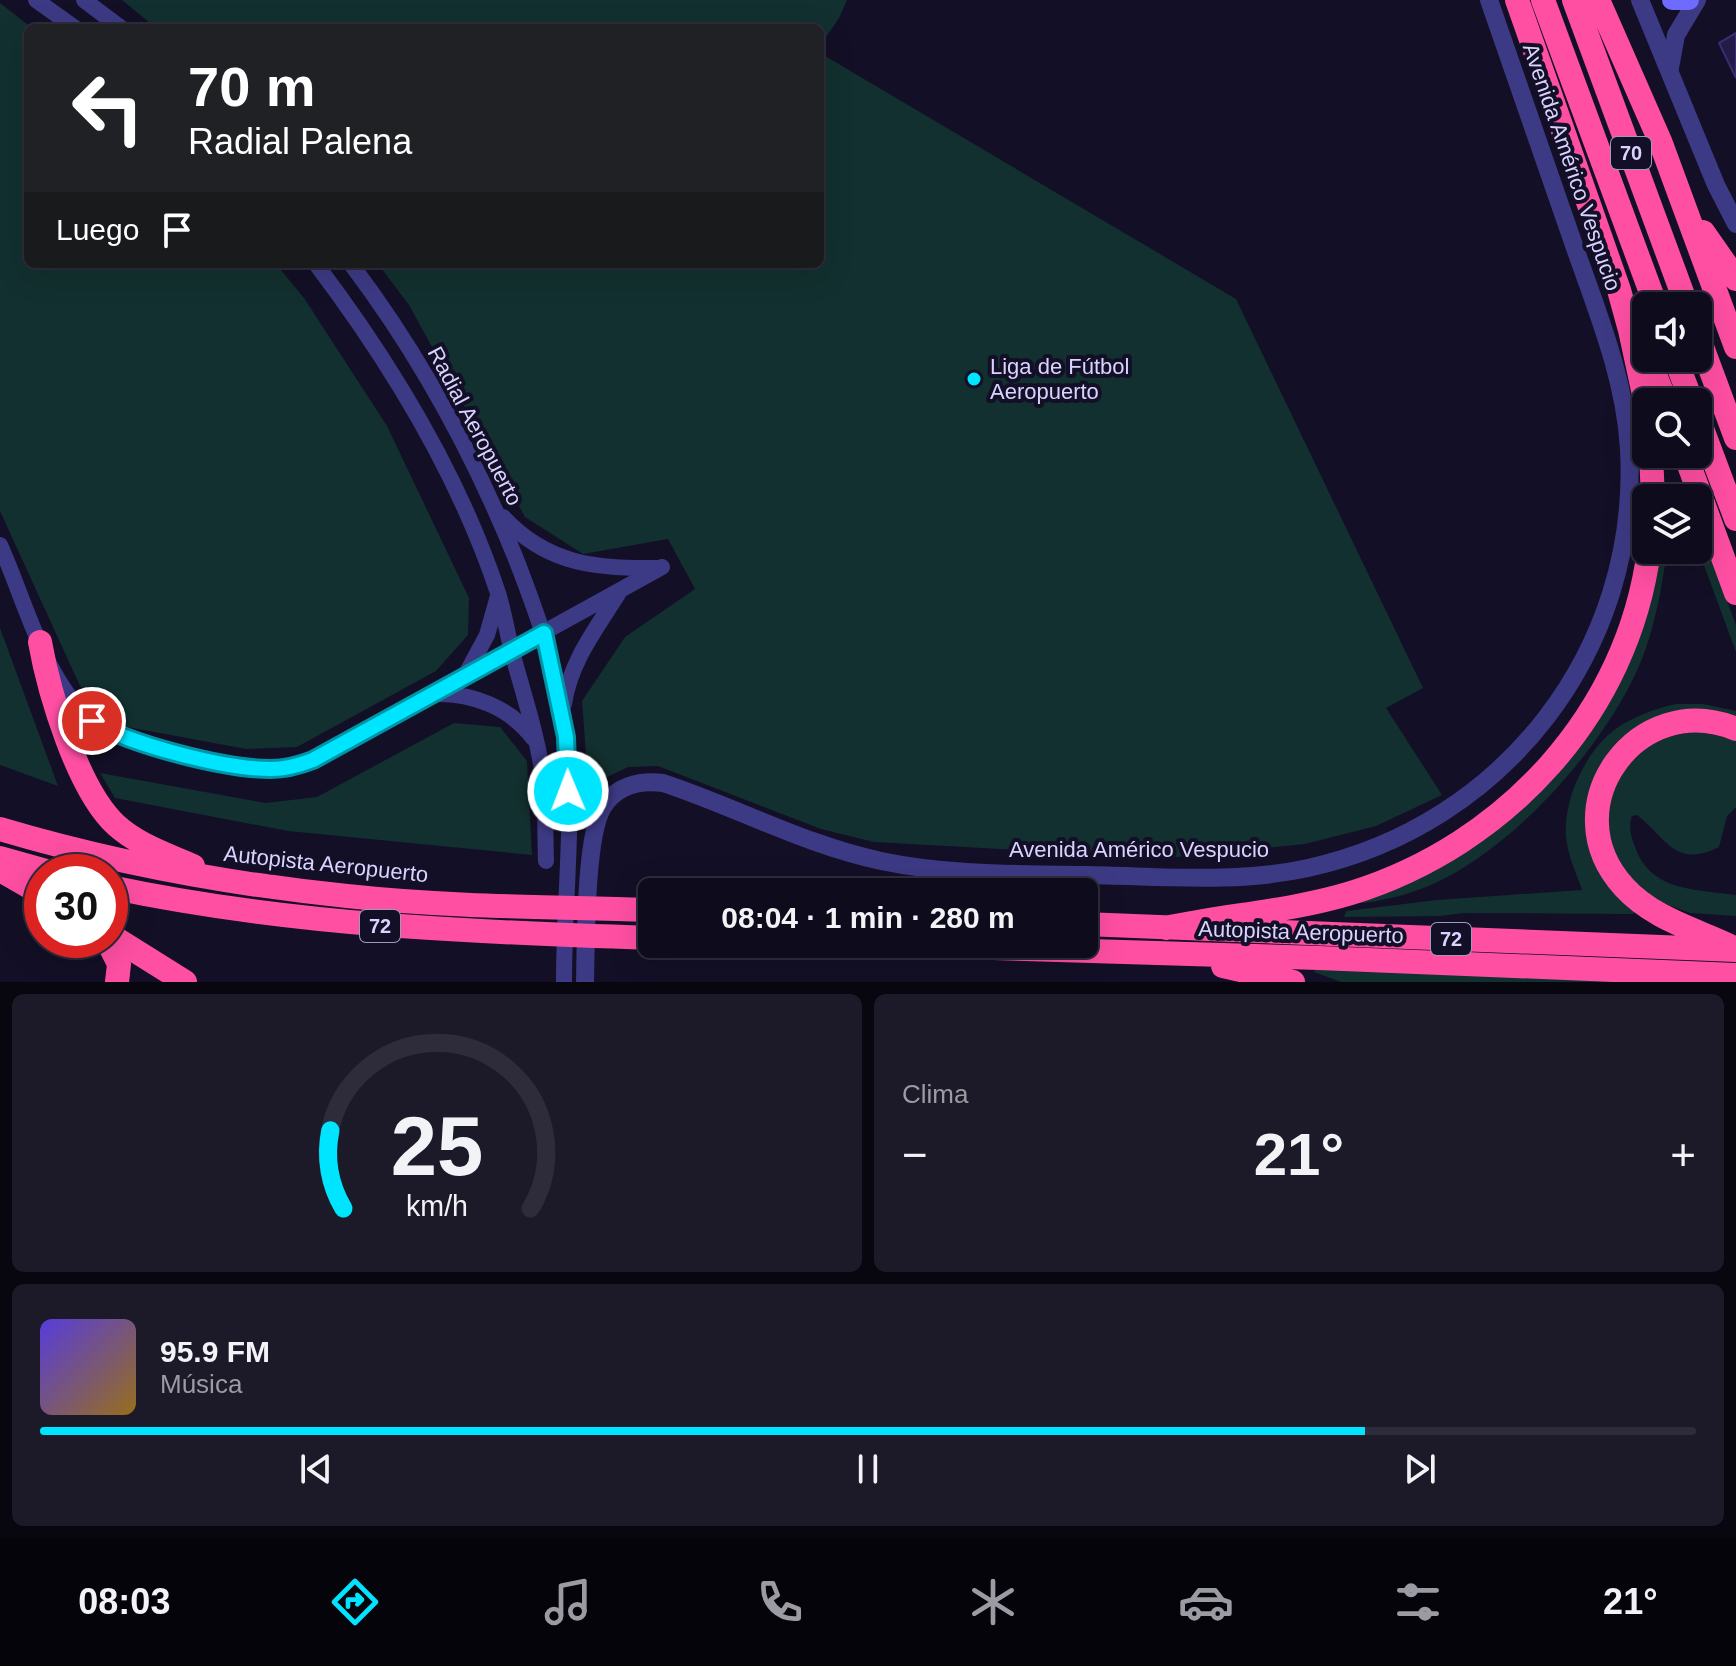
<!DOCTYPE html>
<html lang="es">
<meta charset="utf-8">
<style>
:root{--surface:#0e0b1c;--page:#1c1929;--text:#f1f3f6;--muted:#9b9ba3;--line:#2e2b3b;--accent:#00e5ff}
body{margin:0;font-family:Arial,sans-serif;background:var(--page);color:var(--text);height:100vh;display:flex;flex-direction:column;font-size:30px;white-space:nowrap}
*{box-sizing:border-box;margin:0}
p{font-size:26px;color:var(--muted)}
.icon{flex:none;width:44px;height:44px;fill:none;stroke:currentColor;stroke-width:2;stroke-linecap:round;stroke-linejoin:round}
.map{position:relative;height:982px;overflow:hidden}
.panel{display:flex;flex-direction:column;gap:12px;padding:12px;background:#08060f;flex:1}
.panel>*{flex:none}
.guide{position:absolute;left:24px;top:24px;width:800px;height:244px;border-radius:12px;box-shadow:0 8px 32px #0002,0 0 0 2px var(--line);background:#202124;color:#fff;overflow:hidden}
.controls{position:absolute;left:1632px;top:292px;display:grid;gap:16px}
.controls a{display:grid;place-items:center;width:80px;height:80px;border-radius:12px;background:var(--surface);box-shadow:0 8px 32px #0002,0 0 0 2px var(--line);font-size:40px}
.speed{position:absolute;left:24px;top:854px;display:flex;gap:16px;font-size:40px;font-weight:700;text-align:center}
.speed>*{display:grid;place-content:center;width:104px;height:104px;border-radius:50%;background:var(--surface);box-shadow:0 8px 32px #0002,0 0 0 2px var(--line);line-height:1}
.speed .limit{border:12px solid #d22;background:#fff;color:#111}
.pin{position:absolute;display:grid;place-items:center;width:68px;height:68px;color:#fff;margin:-34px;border:4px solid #fff;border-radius:50%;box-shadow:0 2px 8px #0007}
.me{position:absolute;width:88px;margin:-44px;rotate:359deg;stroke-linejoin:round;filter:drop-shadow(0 0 6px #0008)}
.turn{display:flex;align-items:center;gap:28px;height:168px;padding:0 32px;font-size:36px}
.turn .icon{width:104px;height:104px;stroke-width:2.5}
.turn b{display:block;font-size:56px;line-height:68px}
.then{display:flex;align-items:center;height:76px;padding:0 32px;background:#0003;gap:16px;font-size:30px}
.big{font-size:60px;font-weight:700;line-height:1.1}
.panel .widget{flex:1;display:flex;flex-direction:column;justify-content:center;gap:12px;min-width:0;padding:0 28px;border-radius:12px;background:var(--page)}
.panel .dial{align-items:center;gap:0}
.dial svg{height:208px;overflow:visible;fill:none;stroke:var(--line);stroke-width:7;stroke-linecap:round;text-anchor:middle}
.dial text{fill:var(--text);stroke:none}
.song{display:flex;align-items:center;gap:24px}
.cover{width:96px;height:96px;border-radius:12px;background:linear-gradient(135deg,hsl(250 70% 55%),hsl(40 70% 35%))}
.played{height:8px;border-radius:4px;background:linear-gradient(90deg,var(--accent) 80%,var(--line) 80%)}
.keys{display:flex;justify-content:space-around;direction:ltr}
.heat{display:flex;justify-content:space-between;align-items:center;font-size:44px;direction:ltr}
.panel .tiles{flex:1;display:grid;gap:12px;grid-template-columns:1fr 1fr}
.widget:last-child{grid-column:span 2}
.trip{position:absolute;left:638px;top:878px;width:460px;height:80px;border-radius:12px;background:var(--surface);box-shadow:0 8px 32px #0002,0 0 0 2px var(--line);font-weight:700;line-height:80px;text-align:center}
.dock{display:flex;height:128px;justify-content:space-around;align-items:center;background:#06040b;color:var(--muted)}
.dock .icon{width:56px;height:56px}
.dock .active{color:var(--accent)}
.dock b{font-size:36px;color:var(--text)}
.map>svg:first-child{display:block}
.green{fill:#12302f}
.building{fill:#241b47;stroke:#3b2d73;stroke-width:2}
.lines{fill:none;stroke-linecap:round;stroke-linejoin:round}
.minor{stroke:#3d3a85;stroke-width:16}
.tertiary{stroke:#3d3a85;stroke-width:18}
.secondary{stroke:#6f6bff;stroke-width:20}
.motorway{stroke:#ff4fa3;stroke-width:24}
.route-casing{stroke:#0095a6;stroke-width:20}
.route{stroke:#00e5ff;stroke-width:14}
.poi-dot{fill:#00e5ff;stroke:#130f26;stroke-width:3}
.labels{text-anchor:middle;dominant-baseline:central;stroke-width:8;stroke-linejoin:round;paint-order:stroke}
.shield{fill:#130f26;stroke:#9e99be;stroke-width:2}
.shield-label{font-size:20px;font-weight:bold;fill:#d9d4ff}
.street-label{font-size:22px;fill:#d9d4ff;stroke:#130f26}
.poi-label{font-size:22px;fill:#d9d4ff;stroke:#130f26;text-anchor:start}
</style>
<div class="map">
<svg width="1736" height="982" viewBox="0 0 1736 982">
<rect width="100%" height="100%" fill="#130f26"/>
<path class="green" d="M122,0H847L838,20L820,45V28H156Z
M0,3L32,28H28V264H276L304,298L387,426L469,598L468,635L436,671L297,747L246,749L122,726L80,686L0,511Z
M820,53L1236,299L1423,688L1386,708L1442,795L1376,826L1305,844L1166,858L874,842L821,829L658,766L628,767L605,778L589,795L582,701L625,637L695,589L668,539L583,554L525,517L409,305L378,264H820Z
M1698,522L1736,625V652L1698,549Z
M1655,550H1667C1661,595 1652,644 1630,685C1587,768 1486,879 1391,898C1376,901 1364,905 1349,902L1556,771Z
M0,628L58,786L0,765Z
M1676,704H1703L1736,711V722L1683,714L1593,797L1638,911L1633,914L1464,913L1440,916L1344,917L1346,911L1437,900L1582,890C1576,873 1568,856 1566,837C1563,802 1583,758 1608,735C1626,719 1653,709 1676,704Z
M454,723L500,727L527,761L532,855L288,831L115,798L100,773L265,803L317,797Z
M1697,731L1736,740V807L1727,816L1719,847C1674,869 1667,838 1637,815L1632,816C1628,827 1631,836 1635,847C1651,892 1696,889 1736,895V916L1690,913L1652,899L1628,877L1607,837V800L1631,757L1662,738Z
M1316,961L1646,982H1341L1314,972Z"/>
<path class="building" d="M1736,33V78L1719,43Z"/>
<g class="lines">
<path class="minor" d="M36,0L75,28
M84,0L121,28
M316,264C390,362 459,475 498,593C504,612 507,632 512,652C523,693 537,734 543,776C546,804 545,833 546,861
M351,264C419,354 474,455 516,559C540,621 563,685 568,752C573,828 564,905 564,982
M503,517C547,565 598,569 658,568
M0,545C26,601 48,698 105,729C133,745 168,750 199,757C238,766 274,775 313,760L662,567
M466,674L487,635L498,596
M434,694C473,693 509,707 533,738
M564,704C570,662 596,629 618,594"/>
<path class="tertiary" d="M1640,0L1716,185L1736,224
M1670,68L1676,35L1697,0
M585,982C586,944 585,836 603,807C616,786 639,780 663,783C736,807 805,845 881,861C947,875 1018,874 1086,875C1159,876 1236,884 1308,868C1504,825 1640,650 1629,449C1625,380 1599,316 1576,251C1547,167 1518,84 1489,0"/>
<path class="secondary" d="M1672,0H1689"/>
<path class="motorway" d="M1517,0L1619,290L1630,330L1646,404
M1543,0L1656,306
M1574,0L1687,306
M1598,0L1660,141L1736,347
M1703,232L1736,279
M1698,336L1736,438
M1675,358L1692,402
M1649,360L1666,402
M1698,418L1736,519
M1651,454L1653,498
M1685,454L1736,593
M40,642C49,693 78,790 116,825C138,845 166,854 193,866
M0,829C114,863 229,884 347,896C448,907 551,907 652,910
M0,858L50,872
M0,870L42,894
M110,887C289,925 470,932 652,938
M1084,924L1736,950
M1166,928C1227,915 1292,911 1351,893C1506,845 1628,713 1649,550
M110,935L185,982
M107,940L119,964L117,982
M864,944L1319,958L1736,975
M1730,946C1694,929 1652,918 1624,887C1551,807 1638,688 1736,729
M1223,966L1293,982"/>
</g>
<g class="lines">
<g class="route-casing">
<path id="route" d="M92,721C130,745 226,769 271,769C286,769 300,765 313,760L544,633L566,737L568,791"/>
</g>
<use href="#route" class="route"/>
</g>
<circle class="poi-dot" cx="974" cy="379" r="8"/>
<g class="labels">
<g class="shield">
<rect x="1611" y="137" width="40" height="32" rx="6"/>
<rect x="360" y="910" width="40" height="32" rx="6"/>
<rect x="1431" y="923" width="40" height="32" rx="6"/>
</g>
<g class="shield-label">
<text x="1631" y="153">70</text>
<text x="380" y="926">72</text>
<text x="1451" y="939">72</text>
</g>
<g class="street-label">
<text transform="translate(1572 167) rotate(71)">Avenida Américo Vespucio</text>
<text transform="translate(475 426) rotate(62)">Radial Aeropuerto</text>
<text x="1139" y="849">Avenida Américo Vespucio</text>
<text transform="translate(326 864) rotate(6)">Autopista Aeropuerto</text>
<text transform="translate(1301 932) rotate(2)">Autopista Aeropuerto</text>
</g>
<g class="poi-label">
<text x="990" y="366">Liga de Fútbol<tspan x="990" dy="25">Aeropuerto</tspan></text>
</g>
</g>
</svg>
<div class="controls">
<a><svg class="icon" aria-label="sound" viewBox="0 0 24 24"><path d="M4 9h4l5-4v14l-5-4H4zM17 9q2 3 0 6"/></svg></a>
<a><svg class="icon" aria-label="search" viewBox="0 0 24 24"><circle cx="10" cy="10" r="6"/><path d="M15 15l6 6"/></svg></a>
<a><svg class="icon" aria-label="layers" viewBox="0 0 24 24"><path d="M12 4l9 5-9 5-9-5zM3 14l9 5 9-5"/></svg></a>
</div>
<div class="speed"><div class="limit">30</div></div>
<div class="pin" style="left:92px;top:721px;background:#d93025"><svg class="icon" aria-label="arrive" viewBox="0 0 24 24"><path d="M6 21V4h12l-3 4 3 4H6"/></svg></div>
<svg class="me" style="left:568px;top:791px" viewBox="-20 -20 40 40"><circle r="17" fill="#00e5ff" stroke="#fff" stroke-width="3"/><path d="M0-11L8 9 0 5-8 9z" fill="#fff"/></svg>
<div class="trip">08:04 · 1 min · 280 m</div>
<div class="guide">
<div class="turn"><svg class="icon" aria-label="left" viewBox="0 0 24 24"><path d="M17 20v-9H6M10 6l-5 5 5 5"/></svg><div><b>70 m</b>Radial Palena</div></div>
<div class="then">Luego<svg class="icon" aria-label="arrive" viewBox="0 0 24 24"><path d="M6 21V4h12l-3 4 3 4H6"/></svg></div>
</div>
</div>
<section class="panel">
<div class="tiles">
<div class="widget dial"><svg viewBox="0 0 100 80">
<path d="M14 69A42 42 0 1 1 86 69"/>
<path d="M14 69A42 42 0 0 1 9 39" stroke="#00e5ff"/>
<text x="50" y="56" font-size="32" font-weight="700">25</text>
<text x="50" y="72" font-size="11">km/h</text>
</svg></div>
<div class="widget"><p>Clima</p>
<div class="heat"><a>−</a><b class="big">21°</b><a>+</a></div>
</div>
<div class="widget">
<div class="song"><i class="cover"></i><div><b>95.9 FM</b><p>Música</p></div></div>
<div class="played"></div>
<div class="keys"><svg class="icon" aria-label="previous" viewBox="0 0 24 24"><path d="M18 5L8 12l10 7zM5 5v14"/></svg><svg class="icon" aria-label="pause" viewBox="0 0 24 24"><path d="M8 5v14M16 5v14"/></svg><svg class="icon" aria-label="next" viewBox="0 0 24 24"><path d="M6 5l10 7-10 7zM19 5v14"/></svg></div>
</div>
</div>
</section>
<nav class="dock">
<b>08:03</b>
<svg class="icon active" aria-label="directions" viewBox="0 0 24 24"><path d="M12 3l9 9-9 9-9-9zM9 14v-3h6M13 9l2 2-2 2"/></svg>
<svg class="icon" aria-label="music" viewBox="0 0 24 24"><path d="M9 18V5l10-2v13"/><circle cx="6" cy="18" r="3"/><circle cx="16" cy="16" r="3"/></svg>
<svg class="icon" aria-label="phone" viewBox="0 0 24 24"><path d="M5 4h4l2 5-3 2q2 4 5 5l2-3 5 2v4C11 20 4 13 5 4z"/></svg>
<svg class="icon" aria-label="climate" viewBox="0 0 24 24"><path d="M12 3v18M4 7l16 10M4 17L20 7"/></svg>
<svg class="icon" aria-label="car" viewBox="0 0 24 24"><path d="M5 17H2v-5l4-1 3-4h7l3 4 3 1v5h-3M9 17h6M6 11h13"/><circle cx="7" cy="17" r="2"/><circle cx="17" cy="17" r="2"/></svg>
<svg class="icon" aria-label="filters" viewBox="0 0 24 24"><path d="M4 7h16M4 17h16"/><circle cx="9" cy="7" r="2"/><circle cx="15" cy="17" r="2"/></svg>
<b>21°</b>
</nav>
